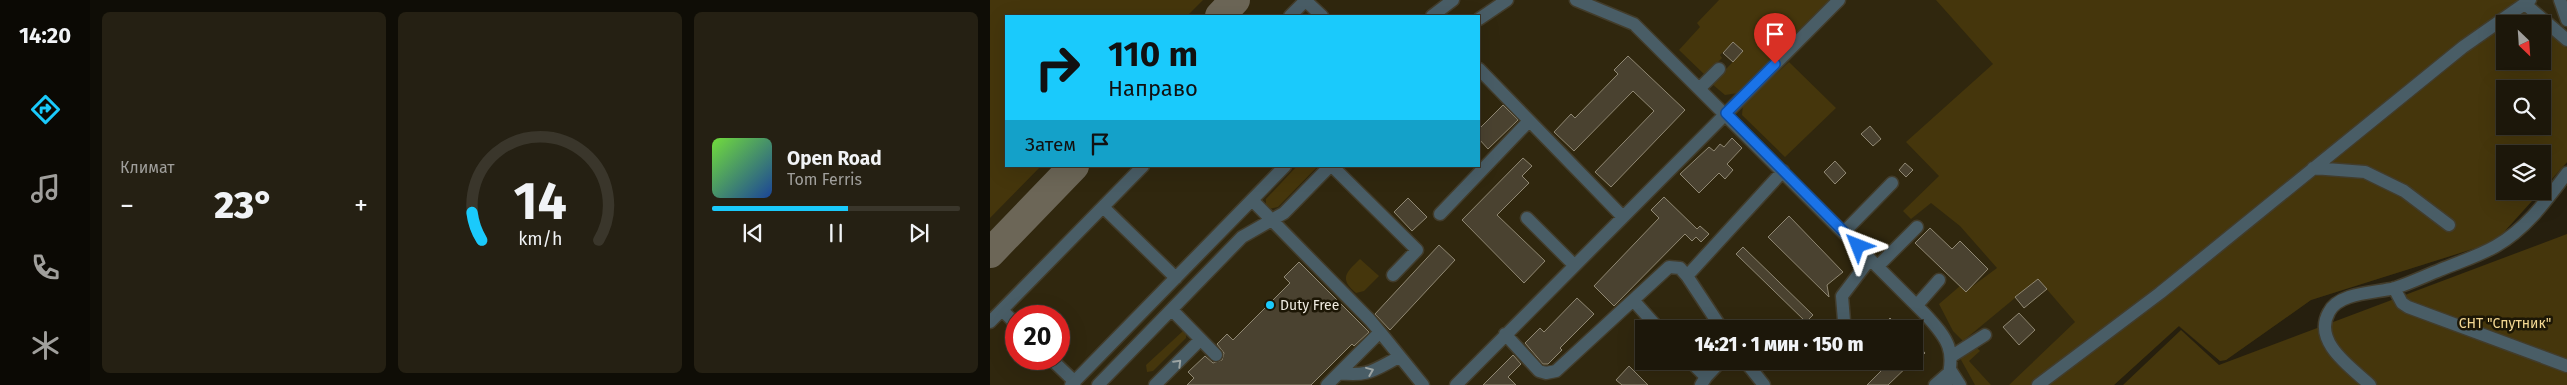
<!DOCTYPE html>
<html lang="ru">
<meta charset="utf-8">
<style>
:root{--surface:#1c170a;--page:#252013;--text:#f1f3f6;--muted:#a09f9c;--line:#3a362b;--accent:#1acafc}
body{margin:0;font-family:"Fira Sans",sans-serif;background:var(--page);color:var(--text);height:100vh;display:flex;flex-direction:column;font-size:19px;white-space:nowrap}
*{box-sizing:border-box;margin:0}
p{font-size:16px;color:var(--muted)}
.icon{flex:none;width:28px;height:28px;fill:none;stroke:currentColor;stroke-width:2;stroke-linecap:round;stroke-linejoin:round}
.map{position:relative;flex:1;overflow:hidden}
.drawer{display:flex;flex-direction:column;gap:12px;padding:12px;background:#0f0d06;width:900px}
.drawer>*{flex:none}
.hud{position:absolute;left:15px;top:15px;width:475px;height:152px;border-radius:0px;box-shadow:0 5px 20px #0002,0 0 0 1px var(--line);background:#1acafc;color:#111;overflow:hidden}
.needle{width:32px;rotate:155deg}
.controls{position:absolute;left:1506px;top:15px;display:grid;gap:10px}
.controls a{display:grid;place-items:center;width:55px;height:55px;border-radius:0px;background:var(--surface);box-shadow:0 5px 20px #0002,0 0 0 1px var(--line);font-size:25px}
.speed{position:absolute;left:15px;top:305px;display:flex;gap:10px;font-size:25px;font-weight:700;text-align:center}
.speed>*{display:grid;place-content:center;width:65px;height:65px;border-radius:50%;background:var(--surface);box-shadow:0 5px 20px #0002,0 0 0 1px var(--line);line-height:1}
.speed .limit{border:8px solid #d22;background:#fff;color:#111}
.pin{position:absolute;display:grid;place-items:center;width:42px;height:42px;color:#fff;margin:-51px -21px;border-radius:50% 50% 50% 0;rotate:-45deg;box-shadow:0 0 5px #0007}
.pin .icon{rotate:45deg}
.me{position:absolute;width:55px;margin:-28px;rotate:315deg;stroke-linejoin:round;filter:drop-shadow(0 0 4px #0008)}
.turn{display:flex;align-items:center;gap:18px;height:105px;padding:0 20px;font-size:22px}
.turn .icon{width:65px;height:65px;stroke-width:2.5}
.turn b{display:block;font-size:35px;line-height:42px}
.then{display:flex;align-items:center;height:48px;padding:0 20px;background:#0003;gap:10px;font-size:19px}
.big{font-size:38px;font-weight:800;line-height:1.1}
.drawer .widget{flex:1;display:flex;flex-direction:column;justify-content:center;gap:8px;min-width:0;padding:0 18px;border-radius:8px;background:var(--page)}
.drawer .dial{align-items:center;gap:0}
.dial svg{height:130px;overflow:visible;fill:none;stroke:var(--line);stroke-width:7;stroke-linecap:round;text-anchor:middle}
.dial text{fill:var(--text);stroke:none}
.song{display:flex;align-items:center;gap:15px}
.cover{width:60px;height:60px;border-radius:8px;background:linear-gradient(135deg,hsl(100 70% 55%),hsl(220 70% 35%))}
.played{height:5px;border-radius:2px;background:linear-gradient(90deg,var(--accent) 55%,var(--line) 55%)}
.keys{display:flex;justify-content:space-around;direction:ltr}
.heat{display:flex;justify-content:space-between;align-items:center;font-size:28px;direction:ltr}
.drawer .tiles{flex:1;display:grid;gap:12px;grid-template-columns:repeat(3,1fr)}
.trip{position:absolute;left:645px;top:320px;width:288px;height:50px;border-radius:0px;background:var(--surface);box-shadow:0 5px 20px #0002,0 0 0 1px var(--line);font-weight:800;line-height:50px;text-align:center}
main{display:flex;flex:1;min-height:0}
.tab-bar{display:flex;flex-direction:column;width:90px;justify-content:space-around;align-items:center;background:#0b0904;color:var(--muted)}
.tab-bar .icon{width:35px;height:35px}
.tab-bar .selected{color:var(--accent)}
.tab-bar b{font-size:22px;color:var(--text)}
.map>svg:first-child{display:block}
.built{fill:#30270e;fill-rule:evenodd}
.green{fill:#45360c;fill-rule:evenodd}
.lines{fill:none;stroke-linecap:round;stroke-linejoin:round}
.taxiway{stroke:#6c6657;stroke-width:30}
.building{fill:#4a4230;stroke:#908873}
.minor-casing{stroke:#423c2b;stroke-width:15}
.minor{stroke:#495d66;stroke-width:12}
.oneway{stroke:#9ca4a3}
.route-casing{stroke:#114b97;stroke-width:12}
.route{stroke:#1a73e8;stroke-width:9}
.poi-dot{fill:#1acafc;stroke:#1c1605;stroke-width:2}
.labels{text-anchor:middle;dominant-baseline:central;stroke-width:5;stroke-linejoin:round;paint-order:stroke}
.poi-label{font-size:14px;fill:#efebe0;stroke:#1c1605;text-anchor:start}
.park-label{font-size:14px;fill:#f3d792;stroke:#1c1605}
</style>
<main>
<nav class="tab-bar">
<b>14:20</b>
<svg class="icon selected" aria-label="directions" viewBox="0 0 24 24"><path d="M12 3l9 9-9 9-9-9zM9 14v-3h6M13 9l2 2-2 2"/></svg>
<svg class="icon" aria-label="music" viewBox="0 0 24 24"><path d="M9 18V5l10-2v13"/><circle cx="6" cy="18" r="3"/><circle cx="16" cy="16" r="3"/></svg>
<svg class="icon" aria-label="phone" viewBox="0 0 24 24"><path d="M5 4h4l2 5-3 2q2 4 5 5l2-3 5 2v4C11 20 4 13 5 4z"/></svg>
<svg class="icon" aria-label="climate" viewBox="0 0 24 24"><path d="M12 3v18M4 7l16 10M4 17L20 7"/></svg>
</nav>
<section class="drawer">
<div class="tiles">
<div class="widget"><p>Климат</p>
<div class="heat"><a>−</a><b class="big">23°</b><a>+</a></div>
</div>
<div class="widget dial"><svg viewBox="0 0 100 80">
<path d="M14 69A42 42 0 1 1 86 69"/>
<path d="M14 69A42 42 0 0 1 8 52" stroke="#1acafc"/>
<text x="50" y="56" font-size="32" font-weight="700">14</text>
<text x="50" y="72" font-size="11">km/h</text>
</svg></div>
<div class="widget">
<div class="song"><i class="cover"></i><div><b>Open Road</b><p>Tom Ferris</p></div></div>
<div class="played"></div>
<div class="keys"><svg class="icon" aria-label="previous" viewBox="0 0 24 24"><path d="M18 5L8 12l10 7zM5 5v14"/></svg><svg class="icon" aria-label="pause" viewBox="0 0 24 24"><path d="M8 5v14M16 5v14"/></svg><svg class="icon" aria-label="next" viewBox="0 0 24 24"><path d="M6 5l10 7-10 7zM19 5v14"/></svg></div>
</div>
</div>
</section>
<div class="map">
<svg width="1577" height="385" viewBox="0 0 1577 385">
<rect width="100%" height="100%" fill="#261f0e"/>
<path class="built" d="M0,0H1577V163L1553,190L1552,154H1515V191H1551L1505,242L1321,300L1236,360L1230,361L1188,326L1124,385H0ZM16,16H489V166H16ZM1515,24H1552V61H1515ZM1515,89H1552V126H1515ZM26,316H69V359H26ZM654,329H924V361H654Z"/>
<path class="green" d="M0,0H213L197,16H16V166H51L0,218Z
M729,0H839L748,93L735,95L722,84L753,51L743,42L730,55L732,58L715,75L689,50L710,27L707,23Z
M946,0H1527L1549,24H1515V61H1552L1553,27L1577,48V162L1553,189L1552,154H1515V191H1551L1505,242L1321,300L1236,360L1230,361L1189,326L1124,385H1019L1085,322L1048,279L973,341L963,331L949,304L970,286L976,291L1007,268L970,226L941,203L921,219L913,211L949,176L916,142L1003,64ZM1515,89H1552V126H1515Z
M799,62L846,108L795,157L752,115L753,104Z
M307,166H328L288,207L279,209L276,206V199Z
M1577,234V385H1133L1191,330L1229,365Z
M370,259L389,276L374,291L366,293C348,278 357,272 370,259Z
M193,331L196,333V338L163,371L157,372L156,365Z
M986,347L990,351L979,361L1001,385H985L970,358Z"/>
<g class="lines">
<path class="taxiway" d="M230,16L245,0
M0,253L84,166"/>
</g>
<path class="building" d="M743,42L753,51L743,62L733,53Z
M638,56L695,110L621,187L605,172L664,111L643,91L584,151L564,132L581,114L585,118L628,74L624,70Z
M513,105L528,120L498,149L489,139V129Z
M880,126L891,139L883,146L871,134Z
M742,138L752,148L737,164L743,170L735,179L729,173L709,193L690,174L719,147L724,151L730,144L734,147Z
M533,158L542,166L532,176L539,183L507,215L555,261L534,283L472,220Z
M845,161L856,173L845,184L834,172Z
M915,163L923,170L916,177L909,170Z
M674,197L707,229L710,226L719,234L711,242L706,237L702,241L695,234L624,306L604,286L669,218L661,210Z
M418,198L437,217L422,231L404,212Z
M799,216L853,272L837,285L839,297L778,237Z
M940,228L962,249L970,241L998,269L976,292L925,243Z
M449,245L465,260L400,330L385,314Z
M753,247L823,315L816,322L746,254Z
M309,262L379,332L364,346L362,344L321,385H197L204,378L198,372L215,356L223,363L232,360L234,353L227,344L237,334L243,340L300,283L294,277Z
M1048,279L1057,289L1034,308L1025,297Z
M587,298L604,314L570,348L572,350L558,364H553L535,343L550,328L554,332Z
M1029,313L1045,330L1029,345L1013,327Z
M900,318L911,329H889Z
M924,341L935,353L924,364Z
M523,355L531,364L518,377L526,385H493Z
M901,361H923L898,385H877Z
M639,366L658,385H632L626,380Z"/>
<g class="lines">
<g class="minor-casing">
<path id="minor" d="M586,0L644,24L935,314C958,339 967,351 956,385
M1570,0L1577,20
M316,1L332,16
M1535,4L1577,40
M300,16L316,0
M442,16L463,0
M489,19L517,0
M489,69L632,216
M710,88L729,69
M342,166L427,250L403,275
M1323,168L1375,172L1414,191L1459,225
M262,200L380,320L390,332
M113,207L186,278
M450,214L539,121
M537,218L584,265
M854,232L902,183
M888,266L927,227
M697,276L732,329
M1404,288L1412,303L1418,307L1577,366
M643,300L669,329
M927,305L949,280
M12,310L26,324
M182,310L226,355
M0,322L153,166
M859,329L854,321L852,296L880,259
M515,334L549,371L556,373L566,371L679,267L690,268L697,276L793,171
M962,356L995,335
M61,359L85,382
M700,361L716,377L711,385
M755,361L774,385
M349,373C378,377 384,370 409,357
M716,377L731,361
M81,385L295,166
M108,385L252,237L294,213L340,166
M165,385L210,340
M337,385L390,332L433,385
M466,385L849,0
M945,385L961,371L970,385
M1048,385L1170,293L1473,47L1540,0
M1380,385C1362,368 1322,342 1339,312C1349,292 1386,293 1405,288C1420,283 1435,276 1450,270C1469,262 1489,256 1506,246C1537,228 1556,201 1577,173"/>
</g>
<use href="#minor" class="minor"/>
</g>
<defs><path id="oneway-chevron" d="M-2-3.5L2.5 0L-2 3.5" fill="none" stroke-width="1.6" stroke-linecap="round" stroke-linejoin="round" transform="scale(1.25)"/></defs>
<g class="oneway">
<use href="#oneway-chevron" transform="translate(188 363) rotate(-45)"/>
<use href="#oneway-chevron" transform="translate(380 371) rotate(-22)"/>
</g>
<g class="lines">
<g class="route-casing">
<path id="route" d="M785,64L736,113L868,246"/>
</g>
<use href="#route" class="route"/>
</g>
<circle class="poi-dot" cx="280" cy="305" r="5"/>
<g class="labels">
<g class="poi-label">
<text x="290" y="305">Duty Free</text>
</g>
<g class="park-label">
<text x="1515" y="323">СНТ "Спутник"</text>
</g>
</g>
</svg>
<div class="controls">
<a><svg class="needle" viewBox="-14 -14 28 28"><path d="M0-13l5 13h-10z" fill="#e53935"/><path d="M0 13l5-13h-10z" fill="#a09f9c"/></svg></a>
<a><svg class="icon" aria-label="search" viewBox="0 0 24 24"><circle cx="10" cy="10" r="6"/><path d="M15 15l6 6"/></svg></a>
<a><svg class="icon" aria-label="layers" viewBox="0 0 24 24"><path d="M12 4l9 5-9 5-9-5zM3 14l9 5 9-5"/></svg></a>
</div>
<div class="speed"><div class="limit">20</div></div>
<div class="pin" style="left:785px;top:64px;background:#d93025"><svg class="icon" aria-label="arrive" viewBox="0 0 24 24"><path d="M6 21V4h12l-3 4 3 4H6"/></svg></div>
<svg class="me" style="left:868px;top:246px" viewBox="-20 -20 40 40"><path d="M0-17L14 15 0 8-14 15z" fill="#1a73e8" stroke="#fff" stroke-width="4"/></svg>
<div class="trip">14:21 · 1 мин · 150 m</div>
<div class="hud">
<div class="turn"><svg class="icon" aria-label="right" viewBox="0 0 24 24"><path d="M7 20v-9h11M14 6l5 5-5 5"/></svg><div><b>110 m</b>Направо</div></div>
<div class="then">Затем<svg class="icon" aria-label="arrive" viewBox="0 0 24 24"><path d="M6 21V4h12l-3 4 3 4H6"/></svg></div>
</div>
</div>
</main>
